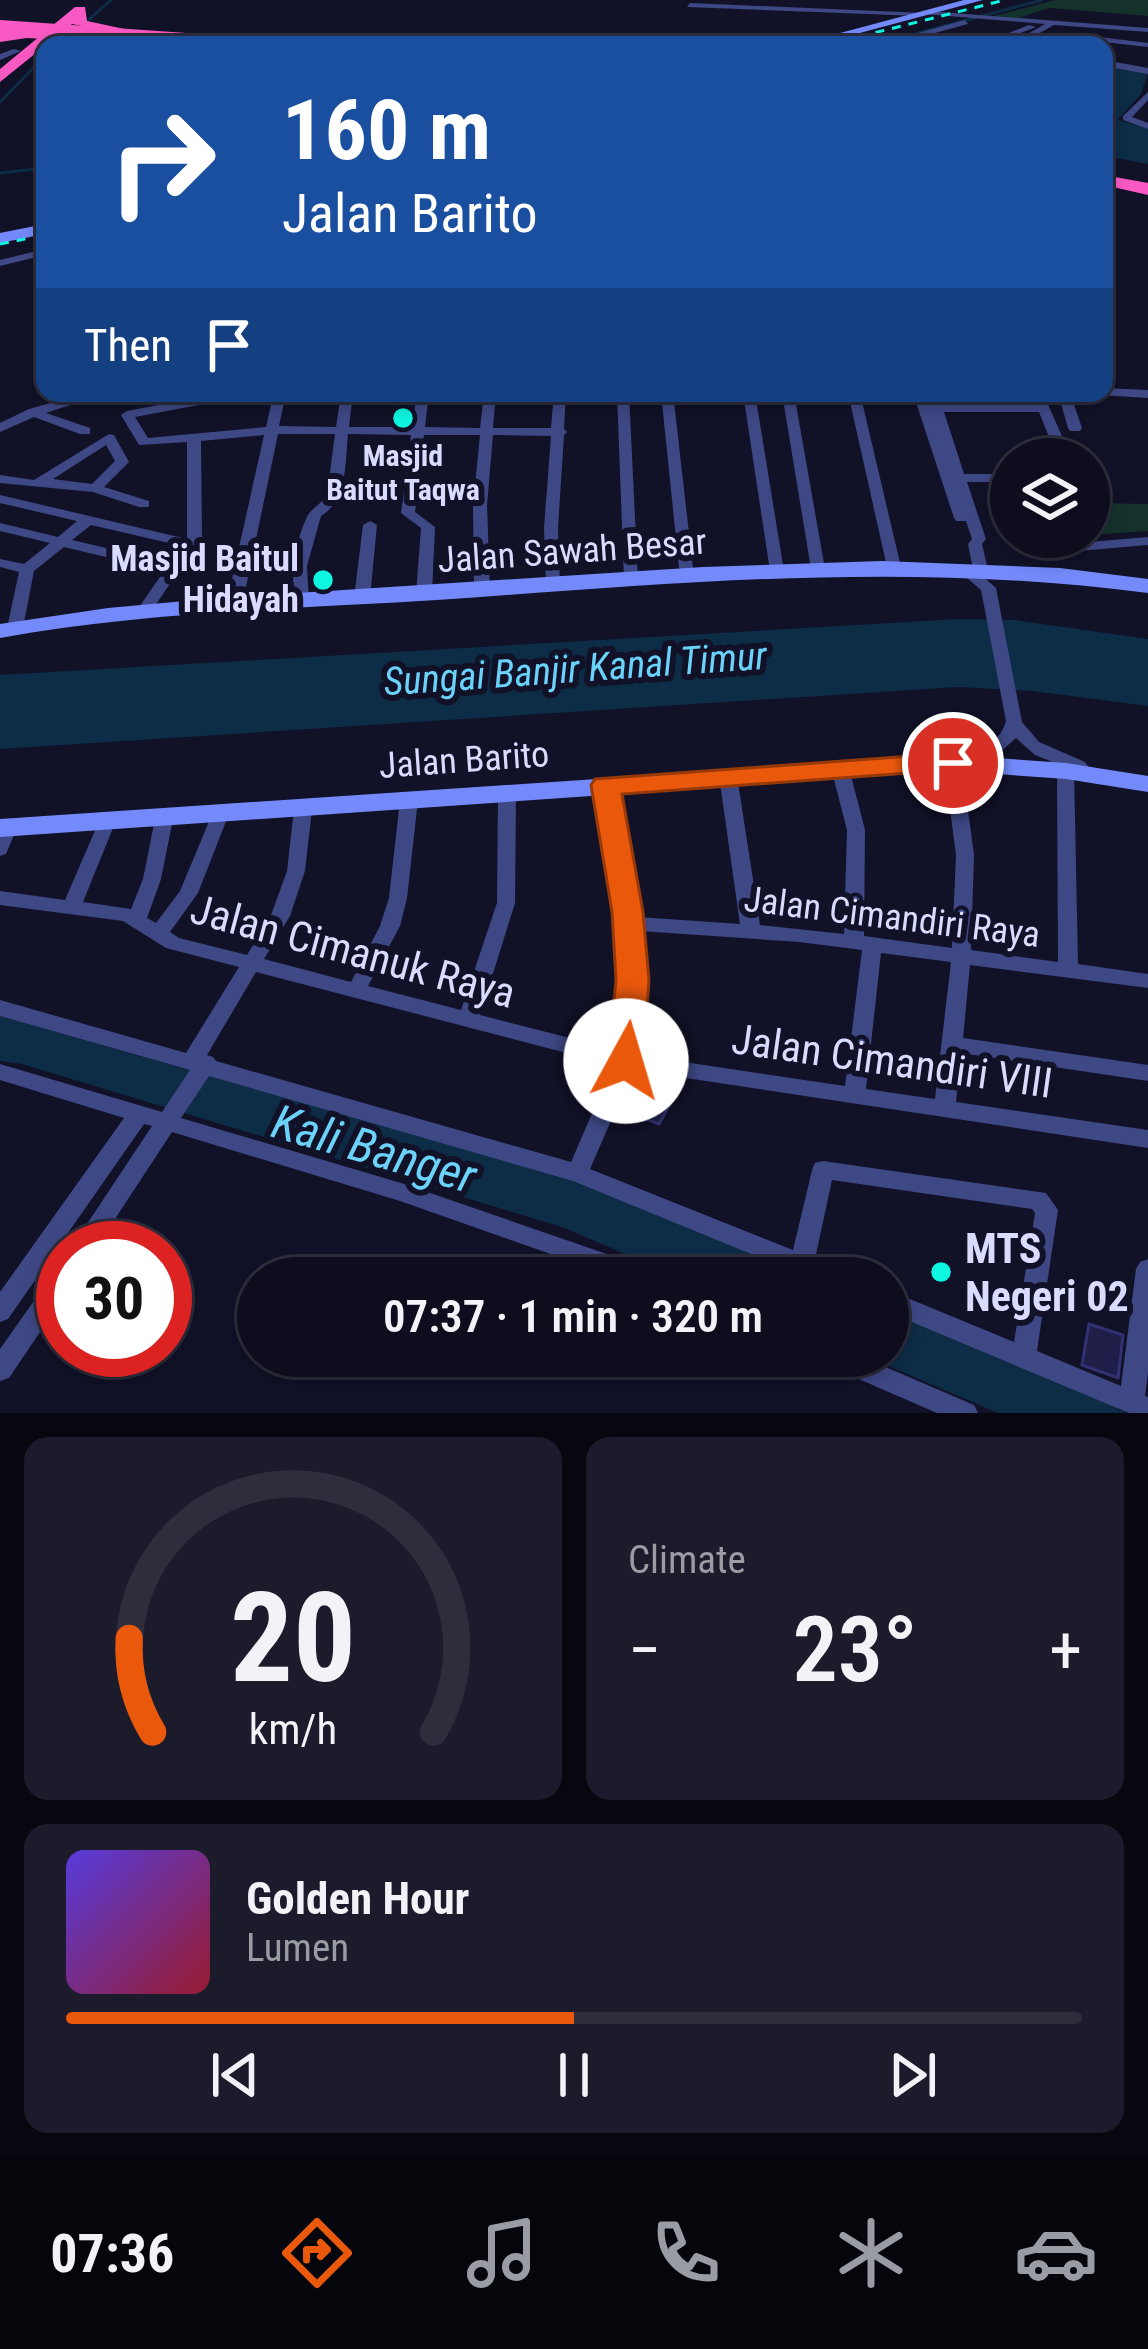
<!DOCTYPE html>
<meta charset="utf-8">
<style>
:root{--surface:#0d0d1e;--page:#1b1b2b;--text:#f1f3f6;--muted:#9a9ca4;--line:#2d2d3c;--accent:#ea580c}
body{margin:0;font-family:"Roboto Condensed",sans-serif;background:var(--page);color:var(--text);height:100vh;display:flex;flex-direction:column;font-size:45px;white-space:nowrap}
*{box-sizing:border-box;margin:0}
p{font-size:39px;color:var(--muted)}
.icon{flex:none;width:66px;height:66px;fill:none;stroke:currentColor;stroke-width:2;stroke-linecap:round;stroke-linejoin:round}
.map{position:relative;height:1413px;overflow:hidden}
.sheet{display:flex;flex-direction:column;gap:24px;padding:24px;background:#070710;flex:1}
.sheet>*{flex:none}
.banner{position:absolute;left:36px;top:36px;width:1077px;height:366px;border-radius:24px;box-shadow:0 6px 18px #0003,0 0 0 3px var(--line);background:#1a4fa0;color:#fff;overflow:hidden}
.buttons{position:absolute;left:990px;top:438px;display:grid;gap:24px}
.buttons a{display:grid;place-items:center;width:120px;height:120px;border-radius:50%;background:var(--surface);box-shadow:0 6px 18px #0003,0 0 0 3px var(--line);font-size:60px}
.speed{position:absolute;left:36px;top:1221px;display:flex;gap:24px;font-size:60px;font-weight:700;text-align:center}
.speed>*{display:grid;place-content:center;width:156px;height:156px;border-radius:50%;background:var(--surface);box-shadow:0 6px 18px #0003,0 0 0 3px var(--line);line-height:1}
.speed .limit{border:18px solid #d22;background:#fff;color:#111}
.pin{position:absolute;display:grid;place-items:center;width:102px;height:102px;color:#fff;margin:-51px;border:6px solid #fff;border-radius:50%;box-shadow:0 3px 12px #0007}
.me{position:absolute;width:132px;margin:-66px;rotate:6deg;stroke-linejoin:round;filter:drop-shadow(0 0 9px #0008)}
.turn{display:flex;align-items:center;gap:42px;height:252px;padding:0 48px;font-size:54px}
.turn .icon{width:156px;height:156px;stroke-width:2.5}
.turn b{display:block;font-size:84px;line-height:102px}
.then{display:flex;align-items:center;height:114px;padding:0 48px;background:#0003;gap:24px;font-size:45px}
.big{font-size:90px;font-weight:600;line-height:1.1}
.sheet .tile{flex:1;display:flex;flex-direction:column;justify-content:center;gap:18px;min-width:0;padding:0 42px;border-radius:24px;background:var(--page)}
.sheet .dial{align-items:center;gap:0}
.dial svg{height:312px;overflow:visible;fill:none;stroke:var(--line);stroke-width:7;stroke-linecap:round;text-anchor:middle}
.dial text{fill:var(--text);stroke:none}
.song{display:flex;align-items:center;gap:36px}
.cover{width:144px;height:144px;border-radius:18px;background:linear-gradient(135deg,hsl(250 70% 55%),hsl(350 70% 35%))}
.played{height:12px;border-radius:6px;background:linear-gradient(90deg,var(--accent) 50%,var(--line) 50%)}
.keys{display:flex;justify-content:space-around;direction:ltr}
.heat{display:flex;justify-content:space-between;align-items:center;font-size:66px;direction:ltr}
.sheet .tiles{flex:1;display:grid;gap:24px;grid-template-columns:1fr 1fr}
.tile:last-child{grid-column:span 2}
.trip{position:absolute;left:237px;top:1257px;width:672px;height:120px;border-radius:60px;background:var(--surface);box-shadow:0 6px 18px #0003,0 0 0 3px var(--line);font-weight:600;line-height:120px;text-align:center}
.dock{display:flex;height:192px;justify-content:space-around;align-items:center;background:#05050c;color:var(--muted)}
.dock .icon{width:84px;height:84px}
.dock .selected{color:var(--accent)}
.dock b{font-size:54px;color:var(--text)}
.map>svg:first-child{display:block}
.green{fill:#14322b}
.water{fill:#0d2c46}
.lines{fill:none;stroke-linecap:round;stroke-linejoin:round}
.stream{stroke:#0d2c46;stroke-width:3}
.building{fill:#1e1e48;stroke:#313174;stroke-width:3}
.street{fill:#3e4885;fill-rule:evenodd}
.secondary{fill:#748afa;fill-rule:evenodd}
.highway{fill:#f959c3;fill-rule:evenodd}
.rail{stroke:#0df6e2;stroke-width:3;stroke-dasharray:9 8;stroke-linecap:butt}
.highway-bridge{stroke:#f959c3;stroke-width:16}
.route{fill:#ea580c;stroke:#983908;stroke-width:3}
.poi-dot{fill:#0df6e2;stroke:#111128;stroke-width:4.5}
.labels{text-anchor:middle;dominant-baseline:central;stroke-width:12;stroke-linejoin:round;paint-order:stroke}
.far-poi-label{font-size:30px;font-weight:bold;fill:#d9dcfe;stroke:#111128}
.street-label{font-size:36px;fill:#d9dcfe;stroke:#111128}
.poi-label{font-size:36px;font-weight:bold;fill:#d9dcfe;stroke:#111128;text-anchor:end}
.water-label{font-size:39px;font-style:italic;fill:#6bd2fa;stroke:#111128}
.near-street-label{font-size:42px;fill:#d9dcfe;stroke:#111128}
.near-poi-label{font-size:42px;font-weight:bold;fill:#d9dcfe;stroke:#111128;text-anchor:start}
.near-water-label{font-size:48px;font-style:italic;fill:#6bd2fa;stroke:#111128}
</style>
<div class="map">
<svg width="1148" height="1413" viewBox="0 0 1148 1413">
<rect width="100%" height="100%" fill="#111128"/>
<path class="green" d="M1055,0H1148V16L1049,8L1012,20L986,18Z
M1089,503L1148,504V531L1089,535Z"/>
<path class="water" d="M1104,66L1148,73L1141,94L1118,120L1148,128V164L1104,156Z
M959,619L1015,620L1148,639V706L1032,691L958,687L0,749V675Z
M0,1016L581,1182L811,1278H681L562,1227L22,1064L0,1061Z
M888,1309L1117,1403V1409L1127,1413H998L865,1356H888Z"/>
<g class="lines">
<path class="stream" d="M84,24L111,0
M873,45L1042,0
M0,102L45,56
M0,173L45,168"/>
</g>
<path class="building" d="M636,1075L681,1084L659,1124L621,1109Z
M1089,1324L1123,1335L1118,1378L1082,1365Z"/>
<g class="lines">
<path class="street" d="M690,3L923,13L927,11L1148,28V32L1054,25L1036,35L1070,42L1083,35L1148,43V47L1085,40C1068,51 1041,43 1024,36L1045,24L924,14L920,16L687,7Z
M965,20L968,24L920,37L949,45C935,45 919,39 907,40C896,41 887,45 875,45Z
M1029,25L1036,27L990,45H978Z
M14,49L21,51L0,60V54Z
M1104,60L1148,68V74L1104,66Z
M1148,92V100L1132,117L1148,123V129L1123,120V116Z
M45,249V255L0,266V260Z
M1104,388L1148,390V398L1100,395L1104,393Z
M87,393H107L46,413L90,428V434H80L34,417L0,432V423L29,409Z
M221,393H286L279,426L336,427L341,393H353L349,427H412L417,393H429L425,427L480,428L484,393H496L493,428H551L554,393H566L564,429L567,432L564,435L558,528L560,585L553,589L546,585L544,528L551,436L493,435L487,505L490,590L482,595L474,590L473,505L480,435H424L415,512L435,527L432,594L424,599L416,594L421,528L401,513L411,435L348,434C345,463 348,499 321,516L307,566L309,602L306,605H296C289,580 295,541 307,517C312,507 321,505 327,495L335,434H278L242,606L234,611L229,609L226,606L264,435L201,441L202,537L148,616L143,618L135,613L164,571L64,547L34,571L23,628L15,633L10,631L7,628L19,572L0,567V559L24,564L50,543L0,531V523L58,537L77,521L0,503V495L187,539V442L139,445L121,415L127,411ZM273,396L266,427L148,438L135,417L225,400ZM91,525L182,546L170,563L72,540Z
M617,393H629L638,580L631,584L624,580Z
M661,393H673L694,577L687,581L680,577Z
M743,393H755L784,571L777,575L770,571Z
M782,393H794L825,569L818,573L811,569Z
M848,393H860L901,567L899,570H889L887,567Z
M913,393H937L941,404H1035L1031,393H1043L1072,459H1058L1039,412H944L964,474H1011V482H967L986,539L982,544L988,570L980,574L996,588L1022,722L1039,742L1085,762L1088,766L1085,770H1074L1078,964L1148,974V988L970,965L963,1038L1148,1065V1081L961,1053L956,1102L1148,1130V1148L633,1070L590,1169L793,1250L812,1170L815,1163L823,1161L1046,1193L1058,1210L1037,1351L1121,1386L1136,1269L1140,1262L1148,1259V1372L1145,1396L1148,1397V1413H1129L888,1312V1290L1014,1342L1035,1213L1032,1209L832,1180L815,1259L844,1271L848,1278H810L573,1181L209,1076L181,1118L401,1183L656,1271L660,1278H619L400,1201L172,1132L96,1248H71L152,1126L144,1124L8,1319L0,1322V1292L124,1118L0,1080V1064L162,1112L190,1070L0,1016V1000L186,1053L239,967L166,948L123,921L0,905V891L65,900L100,819H112L115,823L83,902L131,909L143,879L155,819L164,813L173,819L161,879L147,918L156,923L180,891L213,812H225L228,816L198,893L170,932L179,938L247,955L271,915L287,871L294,809L303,803L309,805L312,809L305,871L290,916L264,959L351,982L380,926L389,898L400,800L409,794L415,796L418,800L407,898L400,926L368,986L461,1010L497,903L498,793L501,789H513L516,793L515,903L480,1015L617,1050C637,962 612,872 597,785L600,781H612L615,785L638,917L740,924L719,776L728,770L737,776L760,925L844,934L847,830L831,768L840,762L849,768L865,830L864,936L952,948L956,855L944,763L947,759C971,752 999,748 1006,721L981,590L958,570L965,566L973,569L968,544L972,539L966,521H956L954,518ZM1016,738L1035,755L1063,766L1057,771L1058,962L971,950L974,855L962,766L998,754ZM640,931L799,942L862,950L845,1086L637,1055L644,996ZM881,953L951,962L935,1099L866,1089ZM256,972L613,1065L571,1162L216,1061L213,1057L207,1055Z
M1058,393H1070L1082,428L1080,431H1070L1068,428Z
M109,434L114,435L129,462L104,487L149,501V507H139L93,492L0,483V475L34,480ZM106,445L115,461L92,484L53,479Z
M370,521L377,525L370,598L362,603L354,598L363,525Z
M1148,537V545L1055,553L1048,549L1055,545Z
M8,822L14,824L17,828L6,854L0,856V826Z
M63,1268V1298L9,1378L0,1381V1349L55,1271Z
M821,1356H860L974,1405L978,1413H937L824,1364Z"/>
<path class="secondary" d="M964,0H983L815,45H795Z
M45,224V234L0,243V233Z
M882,561L1060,568L1148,579V593C903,561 681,583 437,600C290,609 145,612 0,638V624L108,608L218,598L703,567Z
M953,755L1066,763L1148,776V792L1066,779L953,771L0,837V819Z"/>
<path class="highway" d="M75,7H85L87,21L129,30L122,34L72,24L0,82V69L40,36L0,42V34L52,26Z
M212,33L302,40L310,45L207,40Z
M1104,175L1148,183V195L1104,185Z"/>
<path class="rail" d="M826,45L1005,0
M0,244L45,235"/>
<path class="highway-bridge" d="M0,28L243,45"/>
</g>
<path class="route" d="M953,753L963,756L968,763L963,769L622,794L643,912L649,980L643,1061L638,1071L626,1075L613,1071L608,1061L616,980L612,912L591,785L595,779Z"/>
<g class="poi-dot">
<circle cx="403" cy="418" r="12"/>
<circle cx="323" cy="580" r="12"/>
<circle cx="941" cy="1272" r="12"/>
</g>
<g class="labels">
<g class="far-poi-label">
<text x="403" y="455">Masjid<tspan x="403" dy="34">Baitut Taqwa</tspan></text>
</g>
<g class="street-label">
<text transform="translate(572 551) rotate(-4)">Jalan Sawah Besar</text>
<text transform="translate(464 760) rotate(-4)">Jalan Barito</text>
<text transform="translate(892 917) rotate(7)">Jalan Cimandiri Raya</text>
</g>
<g class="poi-label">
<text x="299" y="559">Masjid Baitul<tspan x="299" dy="41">Hidayah</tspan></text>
</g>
<g class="water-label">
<text transform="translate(575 669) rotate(-4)">Sungai Banjir Kanal Timur</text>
</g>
<g class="near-street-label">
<text transform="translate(353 951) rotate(15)">Jalan Cimanuk Raya</text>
<text transform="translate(892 1061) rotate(8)">Jalan Cimandiri VIII</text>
</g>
<g class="near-poi-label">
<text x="965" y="1248">MTS<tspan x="965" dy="48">Negeri 02</tspan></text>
</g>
<g class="near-water-label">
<text transform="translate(374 1149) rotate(16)">Kali Banger</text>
</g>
</g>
</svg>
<div class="buttons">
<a><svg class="icon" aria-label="layers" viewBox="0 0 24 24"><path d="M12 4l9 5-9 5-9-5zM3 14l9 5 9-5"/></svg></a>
</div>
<div class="speed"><div class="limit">30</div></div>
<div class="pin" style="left:953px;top:763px;background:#d93025"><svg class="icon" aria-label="arrive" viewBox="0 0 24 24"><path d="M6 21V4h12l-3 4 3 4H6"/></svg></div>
<svg class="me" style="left:626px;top:1061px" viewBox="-20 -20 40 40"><circle r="19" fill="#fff"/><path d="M0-13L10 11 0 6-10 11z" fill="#ea580c"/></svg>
<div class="trip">07:37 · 1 min · 320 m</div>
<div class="banner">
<div class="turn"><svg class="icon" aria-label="right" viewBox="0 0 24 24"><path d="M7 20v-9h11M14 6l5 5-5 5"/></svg><div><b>160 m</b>Jalan Barito</div></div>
<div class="then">Then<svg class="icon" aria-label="arrive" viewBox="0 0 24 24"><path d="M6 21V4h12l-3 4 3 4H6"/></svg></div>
</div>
</div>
<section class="sheet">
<div class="tiles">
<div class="tile dial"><svg viewBox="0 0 100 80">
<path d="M14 69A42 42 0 1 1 86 69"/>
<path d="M14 69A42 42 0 0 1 8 45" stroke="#ea580c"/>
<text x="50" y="56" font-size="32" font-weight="700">20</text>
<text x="50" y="72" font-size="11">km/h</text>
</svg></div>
<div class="tile"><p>Climate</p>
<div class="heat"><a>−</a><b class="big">23°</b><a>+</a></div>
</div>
<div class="tile">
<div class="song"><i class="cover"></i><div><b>Golden Hour</b><p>Lumen</p></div></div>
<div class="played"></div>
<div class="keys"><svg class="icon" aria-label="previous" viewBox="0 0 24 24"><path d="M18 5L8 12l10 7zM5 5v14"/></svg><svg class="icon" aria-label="pause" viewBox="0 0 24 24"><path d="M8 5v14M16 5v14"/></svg><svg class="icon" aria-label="next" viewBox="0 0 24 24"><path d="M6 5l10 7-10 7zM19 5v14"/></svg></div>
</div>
</div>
</section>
<nav class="dock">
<b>07:36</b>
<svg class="icon selected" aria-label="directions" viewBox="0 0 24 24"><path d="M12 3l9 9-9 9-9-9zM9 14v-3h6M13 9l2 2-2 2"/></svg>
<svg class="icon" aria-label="music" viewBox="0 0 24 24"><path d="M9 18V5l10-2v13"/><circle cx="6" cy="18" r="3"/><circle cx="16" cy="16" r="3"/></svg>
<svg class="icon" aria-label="phone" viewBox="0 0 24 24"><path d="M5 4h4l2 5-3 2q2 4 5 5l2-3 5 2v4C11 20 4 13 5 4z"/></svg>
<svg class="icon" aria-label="climate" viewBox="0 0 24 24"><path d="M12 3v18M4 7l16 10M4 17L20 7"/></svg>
<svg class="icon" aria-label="car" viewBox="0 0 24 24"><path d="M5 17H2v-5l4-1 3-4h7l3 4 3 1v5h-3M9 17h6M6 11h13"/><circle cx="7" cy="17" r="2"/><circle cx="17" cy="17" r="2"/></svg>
</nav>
